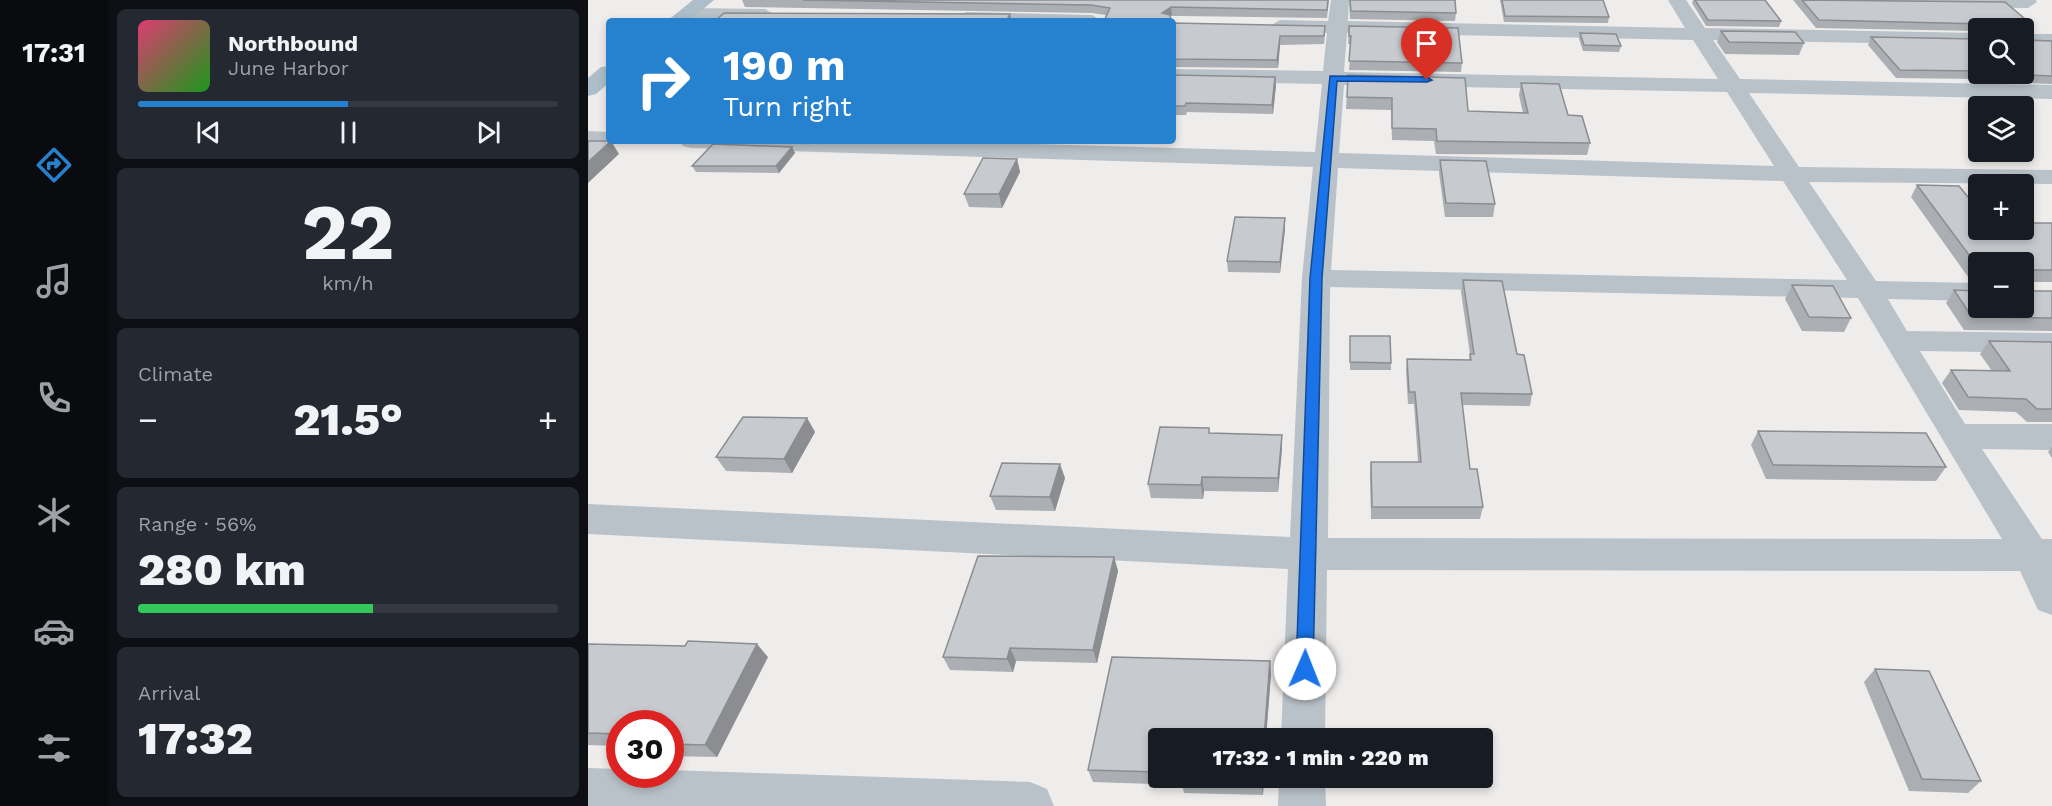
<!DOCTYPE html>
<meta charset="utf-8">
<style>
:root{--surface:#171b24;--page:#242831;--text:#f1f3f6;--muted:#9ea1a6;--line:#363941;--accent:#2681ce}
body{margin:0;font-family:"Work Sans",sans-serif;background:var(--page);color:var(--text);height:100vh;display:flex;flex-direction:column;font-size:22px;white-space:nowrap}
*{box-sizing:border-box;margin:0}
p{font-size:20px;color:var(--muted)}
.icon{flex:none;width:33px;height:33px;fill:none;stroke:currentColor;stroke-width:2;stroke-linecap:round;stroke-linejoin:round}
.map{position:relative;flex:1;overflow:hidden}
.drawer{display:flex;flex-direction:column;gap:9px;padding:9px;background:#0d0f14;width:480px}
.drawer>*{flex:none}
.hud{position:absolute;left:18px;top:18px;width:570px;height:126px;border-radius:6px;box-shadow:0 3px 9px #0003;background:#2681ce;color:#fff;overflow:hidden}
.fabs{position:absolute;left:1380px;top:18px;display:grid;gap:12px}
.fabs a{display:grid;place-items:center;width:66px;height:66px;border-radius:6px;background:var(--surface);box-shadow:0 3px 9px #0003;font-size:30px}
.speed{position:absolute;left:18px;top:710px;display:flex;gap:12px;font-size:30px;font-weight:700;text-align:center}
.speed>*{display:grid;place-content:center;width:78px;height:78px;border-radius:50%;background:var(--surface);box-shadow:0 3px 9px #0003;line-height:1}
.speed .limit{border:9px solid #d22;background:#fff;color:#111}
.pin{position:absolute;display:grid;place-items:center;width:51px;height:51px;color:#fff;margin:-62px -26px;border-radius:50% 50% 50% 0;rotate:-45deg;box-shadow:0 0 6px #0007}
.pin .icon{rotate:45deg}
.me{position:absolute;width:66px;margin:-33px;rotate:1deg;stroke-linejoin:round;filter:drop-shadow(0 0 4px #0008)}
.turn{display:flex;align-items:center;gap:21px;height:126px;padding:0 18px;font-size:27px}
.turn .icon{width:78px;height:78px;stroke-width:2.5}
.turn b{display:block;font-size:42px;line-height:51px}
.big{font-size:45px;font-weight:800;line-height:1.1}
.drawer .card{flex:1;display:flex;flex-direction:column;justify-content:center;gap:9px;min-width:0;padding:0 21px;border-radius:9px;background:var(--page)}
.drawer .dial{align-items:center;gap:0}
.dial b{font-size:78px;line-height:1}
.song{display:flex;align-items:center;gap:18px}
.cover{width:72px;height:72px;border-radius:9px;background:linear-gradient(135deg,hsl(340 70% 55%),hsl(120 70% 35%))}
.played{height:6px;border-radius:3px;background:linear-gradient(90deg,var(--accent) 50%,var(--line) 50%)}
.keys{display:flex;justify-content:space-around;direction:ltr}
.heat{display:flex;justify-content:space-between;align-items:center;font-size:33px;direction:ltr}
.charge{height:9px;border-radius:4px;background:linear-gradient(90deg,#34c759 56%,var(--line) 0)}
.trip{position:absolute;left:560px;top:728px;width:345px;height:60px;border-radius:6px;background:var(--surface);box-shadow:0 3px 9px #0003;font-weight:800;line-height:60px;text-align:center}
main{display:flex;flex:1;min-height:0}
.menu{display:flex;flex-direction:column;width:108px;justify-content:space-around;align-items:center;background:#090b0e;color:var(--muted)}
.menu .icon{width:42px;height:42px}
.menu .on{color:var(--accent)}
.menu b{font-size:27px;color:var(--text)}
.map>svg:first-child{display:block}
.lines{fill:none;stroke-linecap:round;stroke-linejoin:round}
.minor{fill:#b8c2c8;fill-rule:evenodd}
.major{fill:#adbec9;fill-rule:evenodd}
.wall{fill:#abaeb2}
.shaded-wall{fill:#8b8d91}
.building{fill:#c7cacf;stroke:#8b8d91;stroke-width:1.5}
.route{fill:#1a73e8;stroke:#114b97;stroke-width:1.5}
</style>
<main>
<nav class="menu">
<b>17:31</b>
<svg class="icon on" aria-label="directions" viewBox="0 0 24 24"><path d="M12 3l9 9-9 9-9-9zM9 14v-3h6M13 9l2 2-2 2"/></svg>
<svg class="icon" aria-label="music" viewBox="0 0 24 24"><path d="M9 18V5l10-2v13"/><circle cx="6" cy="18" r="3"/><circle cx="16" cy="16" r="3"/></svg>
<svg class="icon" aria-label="phone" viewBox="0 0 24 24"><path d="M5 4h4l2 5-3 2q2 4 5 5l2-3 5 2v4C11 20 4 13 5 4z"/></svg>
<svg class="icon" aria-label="climate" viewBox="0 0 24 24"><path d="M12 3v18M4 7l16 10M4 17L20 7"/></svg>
<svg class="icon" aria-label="car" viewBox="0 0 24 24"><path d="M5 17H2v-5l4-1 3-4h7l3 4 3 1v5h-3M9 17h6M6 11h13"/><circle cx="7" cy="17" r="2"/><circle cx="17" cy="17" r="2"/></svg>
<svg class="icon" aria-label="filters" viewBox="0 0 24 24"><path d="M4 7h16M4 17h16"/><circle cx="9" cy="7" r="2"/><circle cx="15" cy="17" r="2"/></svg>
</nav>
<section class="drawer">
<div class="card">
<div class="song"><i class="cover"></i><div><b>Northbound</b><p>June Harbor</p></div></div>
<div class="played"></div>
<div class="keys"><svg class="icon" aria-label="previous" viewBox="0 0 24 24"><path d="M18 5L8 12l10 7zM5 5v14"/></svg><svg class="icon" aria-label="pause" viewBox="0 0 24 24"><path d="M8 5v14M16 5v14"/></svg><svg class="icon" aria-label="next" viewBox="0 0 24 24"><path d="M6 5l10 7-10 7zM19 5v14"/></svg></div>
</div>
<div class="card dial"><b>22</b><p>km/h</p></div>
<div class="card"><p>Climate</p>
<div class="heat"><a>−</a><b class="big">21.5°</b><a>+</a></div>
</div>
<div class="card"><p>Range · 56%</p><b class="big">280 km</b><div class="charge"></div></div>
<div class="card"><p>Arrival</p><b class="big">17:32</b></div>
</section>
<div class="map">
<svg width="1464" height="806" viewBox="0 0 1464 806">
<rect width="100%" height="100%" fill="#efecec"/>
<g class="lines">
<path class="minor" d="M743,0H761L760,21L1097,28L1080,0H1098L1117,28L1390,33V45L1125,40L1152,79L1464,85V99L1161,93L1211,167L1464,170V184L1221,182L1288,281L1390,283V301L1300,299L1319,331L1464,333V353L1332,351L1377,424H1464V450L1394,449L1454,539H1464V615L1450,610L1432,571L739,570L737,738H693L700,569L0,534V504L702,537L714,278L725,167L103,148L95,146L91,141H342L727,152L734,84L585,81V69L735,71L739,33L692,32L682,26L692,20L740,21ZM759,33L1105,40L1130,79L756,72ZM756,85L1139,92L1186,166L751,153ZM750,168L1195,181L1259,280L743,270ZM742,287L1270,298L1414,539L740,538Z
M1230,0H1448L1449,2L1440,8L1239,6Z
M98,8L177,9L187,15L177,21L91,18L88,14Z
M379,12L504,15L514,21H371L369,18L372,14Z
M1436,34H1464V46H1436Z
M0,131L21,132V141H31L21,146L0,145Z
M0,768L32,769V774H82V770L442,782L459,789L466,806H0Z
M691,777H737L738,806H690Z"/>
<path class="major" d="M105,0H126L101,21H79Z
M21,66V83L8,94L0,96V78L13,67Z"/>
</g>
<path class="wall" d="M154,0H741L739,18L518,15L504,13L157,7Z
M761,0H867L868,13L867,21L762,19Z
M912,0H1015L1021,17L1020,23L916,22Z
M1105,0H1177L1193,21L1191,27L1118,26L1104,3Z
M1205,0H1241L1443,24L1438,32L1439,40L1464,41V84L1393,81L1390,79L1308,78L1280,45L1283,37L1390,39V74H1436V28H1390V31L1228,28Z
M585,23L737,34L736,44L692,45L690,68L585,67Z
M761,26L874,63L873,72L761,70L763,44H760Z
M1133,31L1216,43L1211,55L1137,54L1129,42Z
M992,33L1033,46L1031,52L995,51L991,39Z
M585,75L688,85L685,114L599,112L598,115H585Z
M760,75L880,111L935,113L931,95L933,83L980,115L1002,143L999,155L848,154L846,141L804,140L803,110L758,109Z
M204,147L207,153L191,173L108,172L104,166Z
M429,159L432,172L414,208L381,207L376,194Z
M852,160L907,204L905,217H857L851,173Z
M1329,185L1390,230L1464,223V282H1443V291H1464V331L1376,330L1358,303L1366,290L1436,308V262H1390V281H1383L1323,197Z
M697,229L692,273L640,272L639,261Z
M875,280L929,354L944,394L942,406L874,405L882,469L895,507L892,519H783L782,474L783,462H830L826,404H820L818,371L819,359L881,360L882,354L873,292Z
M1204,285L1263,318L1256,332L1214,331L1197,299Z
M762,336L803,363V370H762Z
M1401,341L1464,342V422H1439L1428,412L1371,410L1354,383L1363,370L1404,371L1392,354Z
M219,418L227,432L204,473L138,471L128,457Z
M1170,431L1358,467L1348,481L1178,479L1163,445Z
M622,433L694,449L690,492L616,491L615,499L563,498L560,484Z
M1464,447V458L1460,452Z
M477,478L467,511L408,510L402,496Z
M526,557L530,571L509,663L428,661L425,672L362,670L355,657Z
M0,644L97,646L180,657L129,757L82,756V723H32V746L0,745Z
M1287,669L1393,781L1380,793L1321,791L1276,682Z
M683,674L678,738H570V777H676L675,795L596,793L594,785L505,782L500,770Z"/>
<path class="shaded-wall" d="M583,7L584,15L575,21L574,13Z
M422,14L424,21H418Z
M1443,24L1439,32L1436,33L1438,26Z
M692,36V45L690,68L689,60Z
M687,77L688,85L685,114L684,105Z
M23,141L31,154L0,183V162Z
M204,147L207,153L191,173L188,166Z
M429,159L432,172L414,208L411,194Z
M697,218V229L692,273V262Z
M219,418L227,432L204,473L196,459Z
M694,435V449L690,492V478Z
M472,464L477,478L467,511L462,497Z
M614,477L616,491L615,499L613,485Z
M526,557L530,571L509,663L505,650Z
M169,644L180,657L129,757L117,745Z
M422,648L428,661L425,672L419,659Z
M682,661L683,674L678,738H676Z
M674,777H676L675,795L673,783Z"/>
<path class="building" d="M215,0H740L739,10L583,7L574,13L582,15L583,21H516L522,8L503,5Z
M762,0H867L868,13L763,11Z
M914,0H1015L1021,17L917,16Z
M1107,0H1177L1193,21L1120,20Z
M1214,0L1417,2L1443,24L1438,26L1439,40L1464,41V76L1403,74H1436V28H1395L1396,24L1231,20Z
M136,13L422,14L418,21H127Z
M585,23L737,26L736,36H692L689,60L585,59Z
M761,26L870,28L874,63L761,61L763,36H761Z
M1133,31L1207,32L1216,43L1141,42Z
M992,33L1028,34L1033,46L996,45Z
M1283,37L1390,39V71L1312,70Z
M585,75L687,77L684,105L598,103L597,106H585Z
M760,75L877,78L880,111L940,113L933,83L971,84L980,115L994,116L1002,143L849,141L848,129L804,128V98L759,97Z
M0,141H23L0,162Z
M125,144L204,147L188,166H104Z
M395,158L429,159L411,194H376Z
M852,160L898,161L907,204L858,203Z
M1329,185L1371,186L1390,209V230H1436V223H1464V270H1443V291H1464V318L1384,317L1366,290L1390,291V308H1436V262H1390V267Z
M647,217L697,218L692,262L639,261Z
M875,280L914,281L929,354L936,355L944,394L873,393L882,469H889L895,507H784L783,462H833L827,392H821L819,359L883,360L882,354H886Z
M1204,285L1245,286L1263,318L1221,317Z
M762,336H802L803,363L762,362Z
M1401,341L1464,342V409H1449L1438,399L1380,397L1363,370L1422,371Z
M155,417L219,418L196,459L128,457Z
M572,427L621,428V433L694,435L690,478L614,477L613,485L560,484Z
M1170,431L1338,433L1358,467L1185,465Z
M414,463L472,464L462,497L402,496Z
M390,556L526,557L505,650L422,648L419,659L355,657Z
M100,641L169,644L117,745L82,744V723H32V734L0,733V644L97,646Z
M524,657L682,661L676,738H570V772L500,770Z
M1287,669L1341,671L1393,781L1334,779Z
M594,777H674L673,783L593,781Z"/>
<path class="route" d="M742,76L839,77L844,80L839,82L749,81L734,278L725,669L723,675L717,677L710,675L708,669L722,278Z"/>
</svg>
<div class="fabs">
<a><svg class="icon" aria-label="search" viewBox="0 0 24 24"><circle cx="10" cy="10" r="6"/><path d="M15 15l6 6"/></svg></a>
<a><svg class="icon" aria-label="layers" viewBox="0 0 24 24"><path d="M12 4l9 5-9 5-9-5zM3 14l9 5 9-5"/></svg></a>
<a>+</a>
<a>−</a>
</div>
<div class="speed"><div class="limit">30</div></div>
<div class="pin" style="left:839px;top:80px;background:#d93025"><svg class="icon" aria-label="arrive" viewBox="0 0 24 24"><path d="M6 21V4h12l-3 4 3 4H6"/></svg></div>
<svg class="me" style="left:717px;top:669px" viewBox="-20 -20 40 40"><circle r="19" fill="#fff"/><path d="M0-13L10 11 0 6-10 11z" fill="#1a73e8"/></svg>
<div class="trip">17:32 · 1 min · 220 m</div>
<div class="hud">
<div class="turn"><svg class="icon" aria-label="right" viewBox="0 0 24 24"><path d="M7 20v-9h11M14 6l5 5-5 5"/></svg><div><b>190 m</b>Turn right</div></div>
</div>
</div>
</main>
